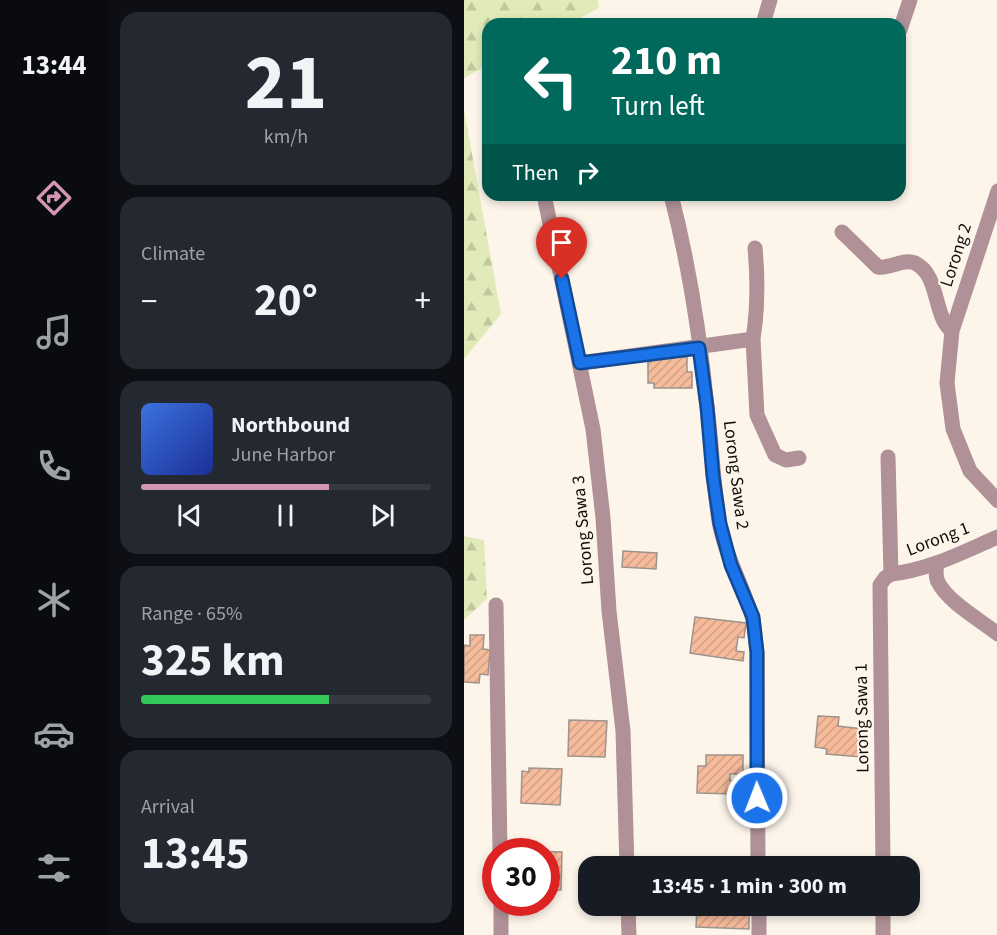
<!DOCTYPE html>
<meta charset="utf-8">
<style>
:root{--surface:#171b24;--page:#242831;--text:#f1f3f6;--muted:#9ea1a6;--line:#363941;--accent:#d295b3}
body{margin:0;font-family:"Source Sans 3",sans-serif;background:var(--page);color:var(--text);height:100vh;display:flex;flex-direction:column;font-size:22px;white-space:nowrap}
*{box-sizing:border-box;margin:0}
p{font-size:20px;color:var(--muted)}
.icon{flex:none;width:33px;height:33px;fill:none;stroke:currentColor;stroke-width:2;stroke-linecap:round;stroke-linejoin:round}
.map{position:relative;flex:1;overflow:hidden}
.panel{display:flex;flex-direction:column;gap:12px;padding:12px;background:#0d0f14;width:356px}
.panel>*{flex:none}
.hud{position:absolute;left:18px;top:18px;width:424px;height:183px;border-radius:18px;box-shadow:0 3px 9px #0003;background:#00695c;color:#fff;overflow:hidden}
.speed{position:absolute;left:18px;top:838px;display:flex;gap:12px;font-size:30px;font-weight:700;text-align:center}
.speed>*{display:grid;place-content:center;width:78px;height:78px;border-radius:50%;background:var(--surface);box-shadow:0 3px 9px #0003;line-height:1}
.speed .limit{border:9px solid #d22;background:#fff;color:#111}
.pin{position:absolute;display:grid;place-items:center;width:51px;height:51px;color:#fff;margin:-62px -26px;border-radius:50% 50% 50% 0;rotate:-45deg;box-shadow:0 0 6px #0007}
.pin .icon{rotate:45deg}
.me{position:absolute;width:66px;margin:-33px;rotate:359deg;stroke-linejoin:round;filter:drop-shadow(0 0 4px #0008)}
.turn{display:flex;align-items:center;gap:21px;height:126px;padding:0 30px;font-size:27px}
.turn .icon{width:78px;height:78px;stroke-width:2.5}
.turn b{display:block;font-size:42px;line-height:51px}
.then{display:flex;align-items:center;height:57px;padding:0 30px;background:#0003;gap:12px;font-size:22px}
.big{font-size:45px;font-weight:700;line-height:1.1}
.panel .card{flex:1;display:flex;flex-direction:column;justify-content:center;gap:9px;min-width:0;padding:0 21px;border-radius:18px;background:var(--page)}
.panel .dial{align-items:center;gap:0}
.dial b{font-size:78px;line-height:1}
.song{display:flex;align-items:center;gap:18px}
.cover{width:72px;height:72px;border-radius:9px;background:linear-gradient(135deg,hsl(220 70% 55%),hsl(230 70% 35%))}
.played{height:6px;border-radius:3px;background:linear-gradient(90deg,var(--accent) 65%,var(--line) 65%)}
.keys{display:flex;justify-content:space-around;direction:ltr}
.heat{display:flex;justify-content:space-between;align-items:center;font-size:33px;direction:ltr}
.charge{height:9px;border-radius:4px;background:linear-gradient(90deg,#34c759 65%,var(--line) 0)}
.trip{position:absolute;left:114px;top:856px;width:342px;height:60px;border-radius:18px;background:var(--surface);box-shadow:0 3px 9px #0003;font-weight:700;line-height:60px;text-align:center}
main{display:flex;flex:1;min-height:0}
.tabs{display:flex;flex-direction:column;width:108px;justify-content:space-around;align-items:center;background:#090b0e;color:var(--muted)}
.tabs .icon{width:42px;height:42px}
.tabs .selected{color:var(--accent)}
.tabs b{font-size:27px;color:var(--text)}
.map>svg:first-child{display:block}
.forest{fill:url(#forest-firs)}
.building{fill:url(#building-hatch);stroke:#9f938d;stroke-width:1.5}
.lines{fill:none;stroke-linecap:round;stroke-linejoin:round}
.minor{stroke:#af9197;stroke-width:15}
.route-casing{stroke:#114b97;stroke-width:15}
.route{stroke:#1a73e8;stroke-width:10}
.labels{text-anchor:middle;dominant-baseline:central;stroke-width:4.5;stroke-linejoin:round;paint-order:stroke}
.street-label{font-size:18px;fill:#0f0d09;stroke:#fdf5ea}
</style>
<main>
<nav class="tabs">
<b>13:44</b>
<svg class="icon selected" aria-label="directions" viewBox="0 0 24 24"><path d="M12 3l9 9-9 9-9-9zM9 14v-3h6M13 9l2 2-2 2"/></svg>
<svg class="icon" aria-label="music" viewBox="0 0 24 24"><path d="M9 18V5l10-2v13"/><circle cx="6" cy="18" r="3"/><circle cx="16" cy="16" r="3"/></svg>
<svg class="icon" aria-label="phone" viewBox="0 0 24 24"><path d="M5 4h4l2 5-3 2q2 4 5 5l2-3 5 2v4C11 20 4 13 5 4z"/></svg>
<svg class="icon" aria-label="climate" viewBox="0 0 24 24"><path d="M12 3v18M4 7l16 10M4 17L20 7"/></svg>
<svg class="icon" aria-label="car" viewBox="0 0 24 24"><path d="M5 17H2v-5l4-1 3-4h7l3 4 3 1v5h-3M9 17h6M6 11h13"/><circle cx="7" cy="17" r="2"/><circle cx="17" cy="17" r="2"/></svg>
<svg class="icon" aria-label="filters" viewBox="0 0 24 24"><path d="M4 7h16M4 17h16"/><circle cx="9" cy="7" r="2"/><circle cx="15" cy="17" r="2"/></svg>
</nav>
<section class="panel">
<div class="card dial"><b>21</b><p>km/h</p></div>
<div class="card"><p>Climate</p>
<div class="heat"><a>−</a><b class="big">20°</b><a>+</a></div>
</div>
<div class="card">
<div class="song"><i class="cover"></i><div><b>Northbound</b><p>June Harbor</p></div></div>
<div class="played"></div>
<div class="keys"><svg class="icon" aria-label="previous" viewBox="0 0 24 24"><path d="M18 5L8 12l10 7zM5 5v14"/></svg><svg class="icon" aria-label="pause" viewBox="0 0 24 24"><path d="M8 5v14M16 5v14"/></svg><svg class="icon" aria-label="next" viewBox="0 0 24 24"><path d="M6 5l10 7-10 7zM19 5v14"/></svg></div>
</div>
<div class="card"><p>Range · 65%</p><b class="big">325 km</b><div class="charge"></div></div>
<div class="card"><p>Arrival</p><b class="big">13:45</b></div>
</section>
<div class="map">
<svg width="534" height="935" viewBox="0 0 534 935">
<defs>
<pattern id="forest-firs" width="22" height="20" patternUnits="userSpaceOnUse" patternTransform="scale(1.5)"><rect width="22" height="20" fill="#e1eab8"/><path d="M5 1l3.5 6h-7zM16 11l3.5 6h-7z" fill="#c0c89d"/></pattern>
<pattern id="building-hatch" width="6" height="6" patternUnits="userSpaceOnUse" patternTransform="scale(1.5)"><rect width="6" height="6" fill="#f6bb9b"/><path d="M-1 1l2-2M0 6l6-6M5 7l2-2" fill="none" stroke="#d2a084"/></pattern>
</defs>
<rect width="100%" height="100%" fill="#fdf5ea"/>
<path class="forest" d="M0,0H134L135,8L104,24H24V65L0,78Z
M0,110L37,314L0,359Z
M0,536L20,540L23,599L0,620Z"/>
<path class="building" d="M184,357H223V372H228V388H190V383H184Z
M159,551L193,553L192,569L158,567Z
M231,617L282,623L280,638L274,637L272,651L280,652L279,661L226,653Z
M6,635H20L19,649L26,650L24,675L16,674L15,683L0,682V645L6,646Z
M354,716L375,717L374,726L399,729L397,757L362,754L363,749L351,747Z
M105,720L143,721L141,757L104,756Z
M242,755H279V774H266V781H272V794L233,793L234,766H242Z
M65,768L98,769L96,805L57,803L58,771L65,772Z
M49,851L98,852L97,890H82V852Z
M233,906H276V909H285V929L232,927Z"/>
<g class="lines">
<path class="minor" d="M299,24L306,0
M436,30L446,0
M80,195L129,429L139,518L145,611L159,731L163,867
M207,195C225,264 236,336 243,407C248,445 249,483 255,521C261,555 278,584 288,616C291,627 291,641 293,652L294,867
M378,232L414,267C427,269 439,258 451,263C476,275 469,317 488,331L483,383L489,429L506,471L534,501
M488,331L534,191
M289,339C294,308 294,280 291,248
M116,363L289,339L293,415L311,455L322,460L335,458
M424,457L427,574
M473,563C472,569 471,576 474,582C484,602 516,620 534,634
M427,574C465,570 499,552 534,537
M32,605L36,852
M419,867L416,585L421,578L427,574
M37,903V935
M164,906L165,935
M295,906V935
M419,935V906"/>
</g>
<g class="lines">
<g class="route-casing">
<path id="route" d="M98,279L116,363L235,348L243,407L249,476L256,524L267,565L289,617L293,652V798"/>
</g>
<use href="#route" class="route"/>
</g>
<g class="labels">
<g class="street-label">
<text transform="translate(492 255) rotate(-72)">Lorong 2</text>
<text transform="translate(272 475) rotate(83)">Lorong Sawa 2</text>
<text transform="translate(119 530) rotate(-95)">Lorong Sawa 3</text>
<text transform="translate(474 539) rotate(-21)">Lorong 1</text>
<text transform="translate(398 718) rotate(-91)">Lorong Sawa 1</text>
</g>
</g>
</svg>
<div class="speed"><div class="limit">30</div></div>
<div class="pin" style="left:98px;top:279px;background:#d93025"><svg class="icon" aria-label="arrive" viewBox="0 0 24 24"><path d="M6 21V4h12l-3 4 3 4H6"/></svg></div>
<svg class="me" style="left:293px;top:798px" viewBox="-20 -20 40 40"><circle r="17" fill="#1a73e8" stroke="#fff" stroke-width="3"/><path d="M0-11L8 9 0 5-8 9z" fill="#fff"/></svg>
<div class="trip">13:45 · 1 min · 300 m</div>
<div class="hud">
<div class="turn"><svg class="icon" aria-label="left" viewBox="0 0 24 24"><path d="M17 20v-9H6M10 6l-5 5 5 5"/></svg><div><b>210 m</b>Turn left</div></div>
<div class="then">Then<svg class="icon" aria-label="right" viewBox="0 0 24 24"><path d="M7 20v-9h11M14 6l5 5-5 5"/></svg></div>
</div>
</div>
</main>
